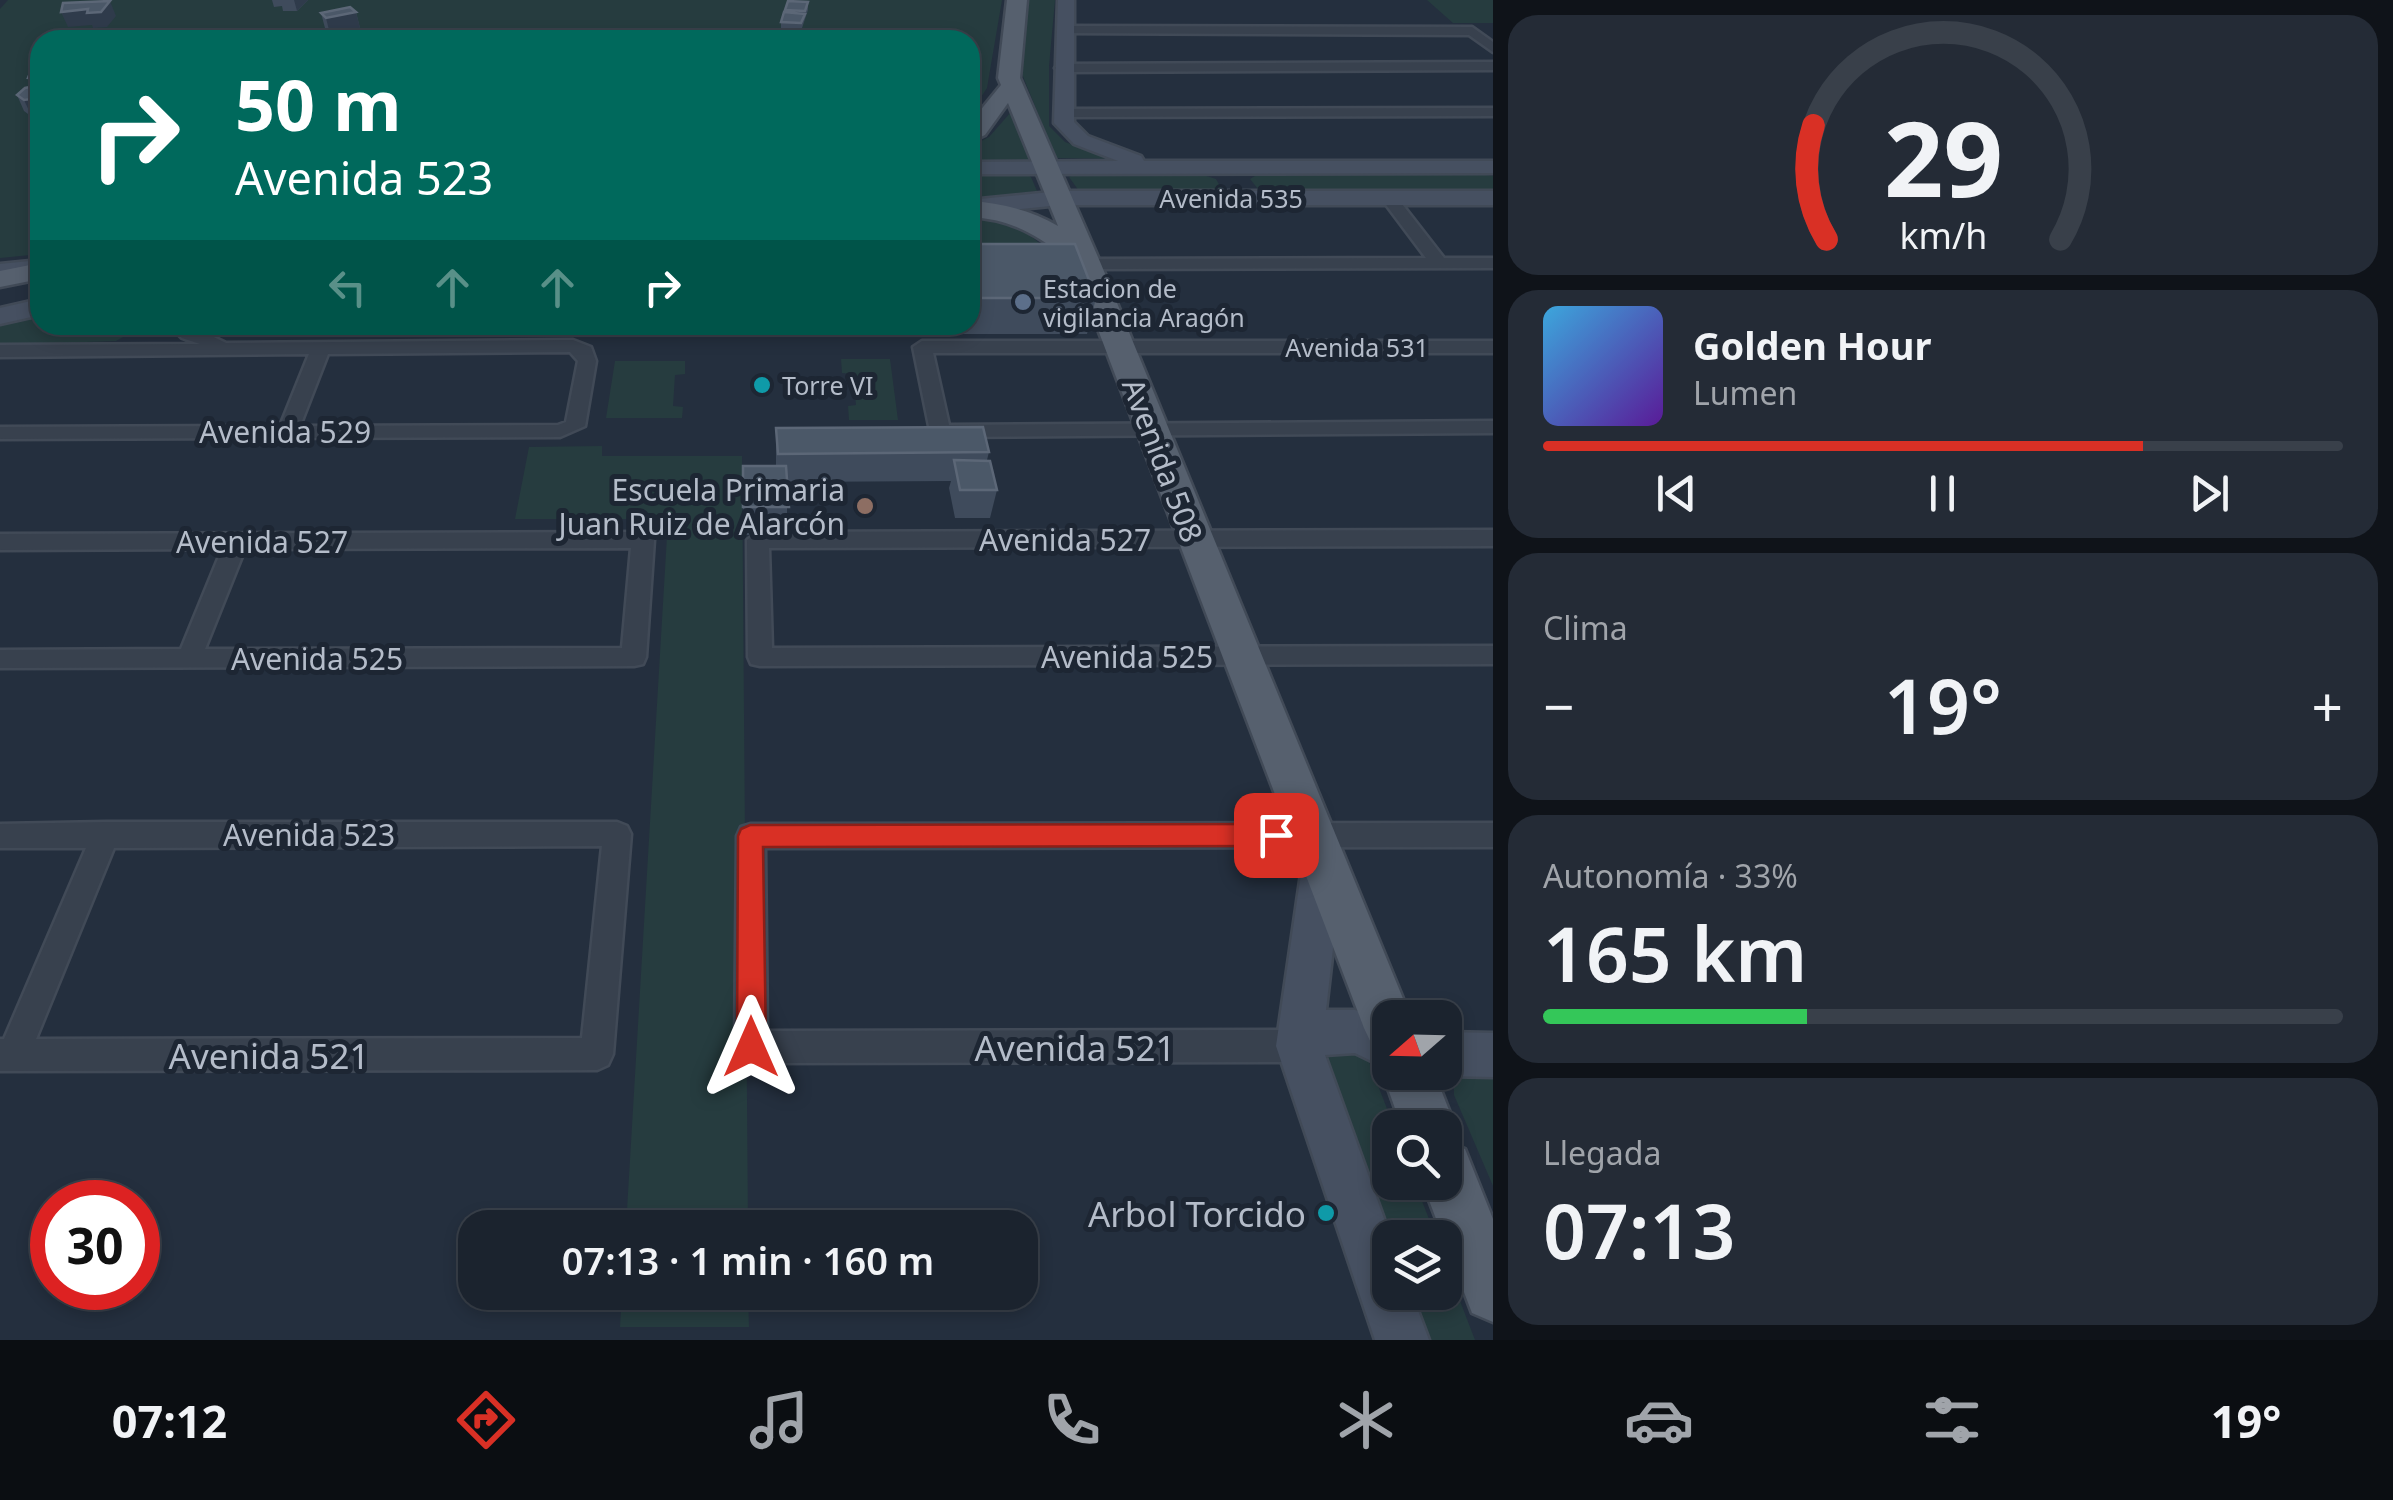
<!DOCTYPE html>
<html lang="es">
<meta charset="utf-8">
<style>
:root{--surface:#1b232e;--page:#242b36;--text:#f1f3f6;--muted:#a0a4aa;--line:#39404a;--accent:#d93025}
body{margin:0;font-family:"Noto Sans",sans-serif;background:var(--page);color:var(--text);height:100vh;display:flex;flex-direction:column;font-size:38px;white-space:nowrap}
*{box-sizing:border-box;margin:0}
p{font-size:32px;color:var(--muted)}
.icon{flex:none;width:55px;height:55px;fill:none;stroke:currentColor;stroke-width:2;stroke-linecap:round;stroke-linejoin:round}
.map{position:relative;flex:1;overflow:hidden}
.sheet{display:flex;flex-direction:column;gap:15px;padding:15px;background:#0f1319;width:900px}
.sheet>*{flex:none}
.top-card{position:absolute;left:30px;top:30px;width:950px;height:305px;border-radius:30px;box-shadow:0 5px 15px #0003,0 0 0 2px var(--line);background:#00695c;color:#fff;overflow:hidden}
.needle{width:65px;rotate:250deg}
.buttons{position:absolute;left:1372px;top:1000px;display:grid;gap:20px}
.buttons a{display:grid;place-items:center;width:90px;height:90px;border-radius:20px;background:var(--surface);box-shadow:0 5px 15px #0003,0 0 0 2px var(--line);font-size:50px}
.speed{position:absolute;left:30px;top:1180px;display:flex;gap:20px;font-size:50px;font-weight:700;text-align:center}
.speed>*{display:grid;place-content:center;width:130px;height:130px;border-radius:50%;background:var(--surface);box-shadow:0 5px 15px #0003,0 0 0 2px var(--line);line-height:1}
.speed .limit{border:15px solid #d22;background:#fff;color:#111}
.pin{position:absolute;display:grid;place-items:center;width:85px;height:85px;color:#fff;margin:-42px;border-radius:20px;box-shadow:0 5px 15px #0006}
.me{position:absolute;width:110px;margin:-55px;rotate:0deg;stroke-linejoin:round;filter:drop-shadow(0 0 8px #0008)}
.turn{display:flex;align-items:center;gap:35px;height:210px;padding:0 40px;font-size:45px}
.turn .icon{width:130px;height:130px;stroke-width:2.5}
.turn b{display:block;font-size:70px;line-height:85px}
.lanes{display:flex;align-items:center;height:95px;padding:0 40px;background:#0003;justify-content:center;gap:50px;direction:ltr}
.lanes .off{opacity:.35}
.big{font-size:75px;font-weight:600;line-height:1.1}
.sheet .tile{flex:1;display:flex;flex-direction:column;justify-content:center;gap:15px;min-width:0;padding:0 35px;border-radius:30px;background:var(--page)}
.sheet .dial{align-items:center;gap:0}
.dial svg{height:260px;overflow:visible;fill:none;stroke:var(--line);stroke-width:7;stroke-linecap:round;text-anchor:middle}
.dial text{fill:var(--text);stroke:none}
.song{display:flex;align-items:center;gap:30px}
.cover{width:120px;height:120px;border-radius:15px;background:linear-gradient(135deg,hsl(200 70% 55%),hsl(270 70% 35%))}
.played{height:10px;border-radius:5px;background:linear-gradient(90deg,var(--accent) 75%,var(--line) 75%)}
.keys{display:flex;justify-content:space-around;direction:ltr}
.heat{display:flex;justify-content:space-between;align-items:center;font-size:55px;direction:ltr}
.charge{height:15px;border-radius:8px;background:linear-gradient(90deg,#34c759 33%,var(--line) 0)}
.trip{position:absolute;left:458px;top:1210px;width:580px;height:100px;border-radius:30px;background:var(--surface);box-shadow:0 5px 15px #0003,0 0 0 2px var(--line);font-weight:600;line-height:100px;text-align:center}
.tabs{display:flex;height:160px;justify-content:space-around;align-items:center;background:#0b0e12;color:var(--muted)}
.tabs .icon{width:70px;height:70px}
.tabs .active{color:var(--accent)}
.tabs b{font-size:45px;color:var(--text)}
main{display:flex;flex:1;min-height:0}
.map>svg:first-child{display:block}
.green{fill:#263c3f}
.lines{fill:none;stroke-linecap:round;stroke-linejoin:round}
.street-casing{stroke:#414a57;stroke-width:5}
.secondary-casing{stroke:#414a57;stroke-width:5}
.primary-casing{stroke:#414a57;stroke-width:5}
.street{fill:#38414e;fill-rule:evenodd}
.secondary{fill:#465061;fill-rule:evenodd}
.primary{fill:#56606e;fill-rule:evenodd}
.wall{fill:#3f4b5c}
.shaded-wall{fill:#2f3b4b}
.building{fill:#4b5868;stroke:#5c6777;stroke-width:2.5}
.route{fill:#d93025;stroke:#8d1f18;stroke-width:2.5}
.service-dot{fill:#5c6f8a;stroke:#1d2633;stroke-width:4}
.culture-dot{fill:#0f9aa8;stroke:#1d2633;stroke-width:4}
.education-dot{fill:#8d6e63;stroke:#1d2633;stroke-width:4}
.labels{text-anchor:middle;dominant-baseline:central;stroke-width:10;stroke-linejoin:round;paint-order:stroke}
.far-street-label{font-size:25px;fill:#b4bcc9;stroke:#1d2633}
.far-poi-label{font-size:25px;fill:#b4bcc9;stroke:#1d2633;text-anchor:start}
.street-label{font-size:30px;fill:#b4bcc9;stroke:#1d2633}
.poi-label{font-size:30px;fill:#b4bcc9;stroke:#1d2633;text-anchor:end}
.near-street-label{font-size:35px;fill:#b4bcc9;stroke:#1d2633}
.near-poi-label{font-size:35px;fill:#b4bcc9;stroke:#1d2633;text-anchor:end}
</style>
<main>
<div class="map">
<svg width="1493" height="1340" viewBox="0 0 1493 1340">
<rect width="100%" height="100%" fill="#242f3e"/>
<path class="green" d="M8,0H1002L987,88L970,114V40H40V254L0,258V9Z
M1026,0H1055L1049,66V126L1065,142L1113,159L1056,158L1020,69Z
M1427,0H1493V23H1453Z
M1011,112L1032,162L970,163V147L989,137Z
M1194,172L1216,179L1221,188L1218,191L1095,193L1079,191L1069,177L1076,173Z
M970,173L1025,174L1031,177L1037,191L970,200Z
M1260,173L1480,174L1493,176V193H1266L1258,189L1250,179Z
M970,218C1001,217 1031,230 1050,255L970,276Z
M40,316V325H145L116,341L0,345V324Z
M841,359H890L898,420H849L848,406L856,405L853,374L842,373Z
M615,361H685V374L675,375L673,406L683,407L682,418H606Z
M602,446V456H742L748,1227H626L668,519H515L529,447Z
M1328,1036L1363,1046L1394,1127L1390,1128V1182L1415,1183L1436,1237L1390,1238L1325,1066Z
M1468,1073H1493V1186L1454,1095V1081Z
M1445,1262L1475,1340H1421L1404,1293L1445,1292Z
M622,1293H748L749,1327H620Z"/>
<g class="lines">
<g class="street-casing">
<path id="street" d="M1065,26L1472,27L1493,42V52L1469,35L1061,33L1059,30Z
M1493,62V70L1062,72L1055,68L1062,64Z
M1493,108V116L1063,117L1056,113L1063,109Z
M1389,193L1395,195L1444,258H1493V268L1087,269L1078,264L1087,259L1426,258L1381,198Z
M169,325H189L226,343L573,340L591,347L596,361L585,426L560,437L0,439V427L280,426L309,354L0,357V345L200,344L182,338ZM570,352L578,361L566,422L558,425L300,426L328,354Z
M922,341H1493V353H933L949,425L1493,421V433L940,437L930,431L913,347Z
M1493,530V546L769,548L772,648L1493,646V664L760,666L751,664L748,657L747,540L758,532Z
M643,532L654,540L646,657L643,664L634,666L0,668V650L181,649L222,549L0,550V534ZM631,548L622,648L205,649L245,549Z
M106,822H617L627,826L631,834L613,1054L608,1065L597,1070L0,1071V1039H4L86,848H0V824ZM602,846L582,1038L36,1039L114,848Z
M1493,823V847L765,848L767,1031L1299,1030L1310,1035L1315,1046L1310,1057L1299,1062L751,1063L740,1058L735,1047L737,836L741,827L751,824Z"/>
</g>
<g class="secondary-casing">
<path id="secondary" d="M1058,0H1074V122L1088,136L1141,156L1144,161H1493V173L970,174V162L1118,161L1074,144L1054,123Z
M1060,191H1493V205H1060L970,214V200Z
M40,260V274L0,278V264Z
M40,299V315L0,324V308Z
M1323,843L1337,848L1343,860L1326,1010H1355L1390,1024V1070L1355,1053L1325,1055L1391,1238L1390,1292H1411L1429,1340H1375L1276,1046L1303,860L1309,848Z
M1445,1032L1493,1033V1077L1445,1076L1436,1072H1445Z"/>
</g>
<g class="primary-casing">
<path id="primary" d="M1007,0H1027L1020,78L1101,264L1411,1018H1390V1053L1372,1045L1364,1028L1073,264C1041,237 1013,219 970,217V201C1001,203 1031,210 1058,226L1008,103L985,135L970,142V123L1001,85L998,78Z
M40,263V279L0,287V271Z
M1390,1053V1072H1434L1456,1128L1450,1143L1465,1149L1493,1219V1322L1472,1313L1422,1182H1445V1128H1402L1382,1072Z"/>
</g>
<use href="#street" class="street"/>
<use href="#secondary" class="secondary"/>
<use href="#primary" class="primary"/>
</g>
<path class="wall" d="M272,0H308L297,11H283L282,6L274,7Z
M808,2V10L801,31L781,29V22L785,10Z
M356,12L360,28L330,34L325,28L321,13Z
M40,73V116L32,117L24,111L17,95L32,86L28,78Z
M970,244L1096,298L1087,334H922L920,325H970Z
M776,428L989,452L987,460L997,490L990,518H955L949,488L951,481L787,482V535H743V466H776Z"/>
<path class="shaded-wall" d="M294,0H308L297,11Z
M110,1L116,16L107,27L93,28L92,25L68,27L61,12L88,9Z
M356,12L360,28L330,34L326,18Z
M40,98V116L32,117L24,100Z"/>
<path class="building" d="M110,1L101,12L87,13L88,9L61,12L63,3Z
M788,1L808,2L805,11L785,10Z
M350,7L356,12L326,18L321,13Z
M784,12L805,14L801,23L781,22Z
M779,34L790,35L787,40H776Z
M129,36L134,40H110Z
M30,73H40V79L28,78Z
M40,85V98L24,100L17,95L25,88Z
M970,244H1075L1096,298H970Z
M983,427L989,452L778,454L776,428Z
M954,460L990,461L997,490H960Z
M743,466H786L789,507H743Z"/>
<path class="route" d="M1276,824L1285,827L1289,835L1285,842L1276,846L763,847L766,1047L762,1057L751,1062L741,1057L737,1047L738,836L741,829L750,825Z"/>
<circle class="service-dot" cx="1023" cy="302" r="10"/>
<g class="culture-dot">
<circle cx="762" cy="385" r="10"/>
<circle cx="1326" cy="1213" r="10"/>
</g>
<circle class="education-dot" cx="865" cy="506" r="10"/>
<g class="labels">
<g class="far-street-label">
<text x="1231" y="198">Avenida 535</text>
<text x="1357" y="347">Avenida 531</text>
</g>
<g class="far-poi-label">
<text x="1043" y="288">Estacion de<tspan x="1043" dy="29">vigilancia Aragón</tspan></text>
<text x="782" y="385">Torre VI</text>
</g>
<g class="street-label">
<text x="285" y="431">Avenida 529</text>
<text transform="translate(1163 460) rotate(69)">Avenida 508</text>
<text x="1065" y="539">Avenida 527</text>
<text x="262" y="541">Avenida 527</text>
<text x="1127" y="656">Avenida 525</text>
<text x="317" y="658">Avenida 525</text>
<text x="309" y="834">Avenida 523</text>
</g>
<g class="poi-label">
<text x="845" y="489">Escuela Primaria<tspan x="845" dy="34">Juan Ruiz de Alarcón</tspan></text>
</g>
<g class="near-street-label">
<text x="1075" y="1047">Avenida 521</text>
<text x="269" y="1055">Avenida 521</text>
</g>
<g class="near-poi-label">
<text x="1306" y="1213">Arbol Torcido</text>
</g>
</g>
</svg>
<div class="buttons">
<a><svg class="needle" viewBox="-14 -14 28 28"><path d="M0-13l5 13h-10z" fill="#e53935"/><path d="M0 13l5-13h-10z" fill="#a0a4aa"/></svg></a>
<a><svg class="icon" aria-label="search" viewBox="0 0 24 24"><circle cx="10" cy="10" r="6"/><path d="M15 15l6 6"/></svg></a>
<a><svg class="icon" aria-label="layers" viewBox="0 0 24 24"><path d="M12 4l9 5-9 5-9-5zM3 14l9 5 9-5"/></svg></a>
</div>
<div class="speed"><div class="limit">30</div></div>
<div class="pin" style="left:1276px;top:835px;background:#d93025"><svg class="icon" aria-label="arrive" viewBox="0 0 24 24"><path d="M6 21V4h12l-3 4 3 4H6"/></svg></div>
<svg class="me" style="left:751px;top:1047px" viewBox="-20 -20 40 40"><path d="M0-17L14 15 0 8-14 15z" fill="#d93025" stroke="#fff" stroke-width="4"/></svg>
<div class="trip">07:13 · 1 min · 160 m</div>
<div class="top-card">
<div class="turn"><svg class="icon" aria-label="right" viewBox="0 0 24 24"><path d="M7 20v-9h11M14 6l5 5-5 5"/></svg><div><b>50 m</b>Avenida 523</div></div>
<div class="lanes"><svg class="icon off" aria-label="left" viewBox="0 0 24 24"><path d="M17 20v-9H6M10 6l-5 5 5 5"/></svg><svg class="icon off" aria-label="ahead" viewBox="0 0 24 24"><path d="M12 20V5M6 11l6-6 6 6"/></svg><svg class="icon off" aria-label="ahead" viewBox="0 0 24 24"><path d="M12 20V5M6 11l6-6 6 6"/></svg><svg class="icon" aria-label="right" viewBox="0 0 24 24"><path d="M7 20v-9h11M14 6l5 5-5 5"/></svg></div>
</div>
</div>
<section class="sheet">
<div class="tile dial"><svg viewBox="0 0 100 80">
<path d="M14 69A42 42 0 1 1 86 69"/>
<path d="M14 69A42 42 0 0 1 10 34" stroke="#d93025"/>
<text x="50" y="56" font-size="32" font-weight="700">29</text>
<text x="50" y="72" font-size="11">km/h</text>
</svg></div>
<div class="tile">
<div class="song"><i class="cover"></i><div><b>Golden Hour</b><p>Lumen</p></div></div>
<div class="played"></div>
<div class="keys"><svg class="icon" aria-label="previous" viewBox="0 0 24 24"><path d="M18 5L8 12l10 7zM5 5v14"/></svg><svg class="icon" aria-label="pause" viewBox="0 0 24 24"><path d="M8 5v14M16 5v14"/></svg><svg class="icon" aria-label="next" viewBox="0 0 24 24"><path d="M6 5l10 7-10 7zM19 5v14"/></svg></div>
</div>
<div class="tile"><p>Clima</p>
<div class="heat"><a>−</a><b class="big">19°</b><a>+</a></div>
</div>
<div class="tile"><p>Autonomía · 33%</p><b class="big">165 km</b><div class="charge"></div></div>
<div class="tile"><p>Llegada</p><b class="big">07:13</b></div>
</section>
</main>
<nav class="tabs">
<b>07:12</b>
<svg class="icon active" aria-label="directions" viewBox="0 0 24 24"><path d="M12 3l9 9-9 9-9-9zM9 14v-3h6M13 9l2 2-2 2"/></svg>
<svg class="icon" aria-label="music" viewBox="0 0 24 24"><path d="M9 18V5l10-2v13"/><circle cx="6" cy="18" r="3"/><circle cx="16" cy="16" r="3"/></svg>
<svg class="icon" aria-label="phone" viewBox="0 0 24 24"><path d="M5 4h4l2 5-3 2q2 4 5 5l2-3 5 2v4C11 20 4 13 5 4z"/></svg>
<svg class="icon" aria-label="climate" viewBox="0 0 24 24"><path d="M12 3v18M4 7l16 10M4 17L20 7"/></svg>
<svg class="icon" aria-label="car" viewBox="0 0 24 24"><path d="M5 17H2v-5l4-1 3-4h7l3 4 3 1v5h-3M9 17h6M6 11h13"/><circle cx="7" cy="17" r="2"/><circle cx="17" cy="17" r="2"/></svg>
<svg class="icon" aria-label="filters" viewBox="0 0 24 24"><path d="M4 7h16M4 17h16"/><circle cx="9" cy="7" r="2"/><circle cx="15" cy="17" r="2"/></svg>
<b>19°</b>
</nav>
